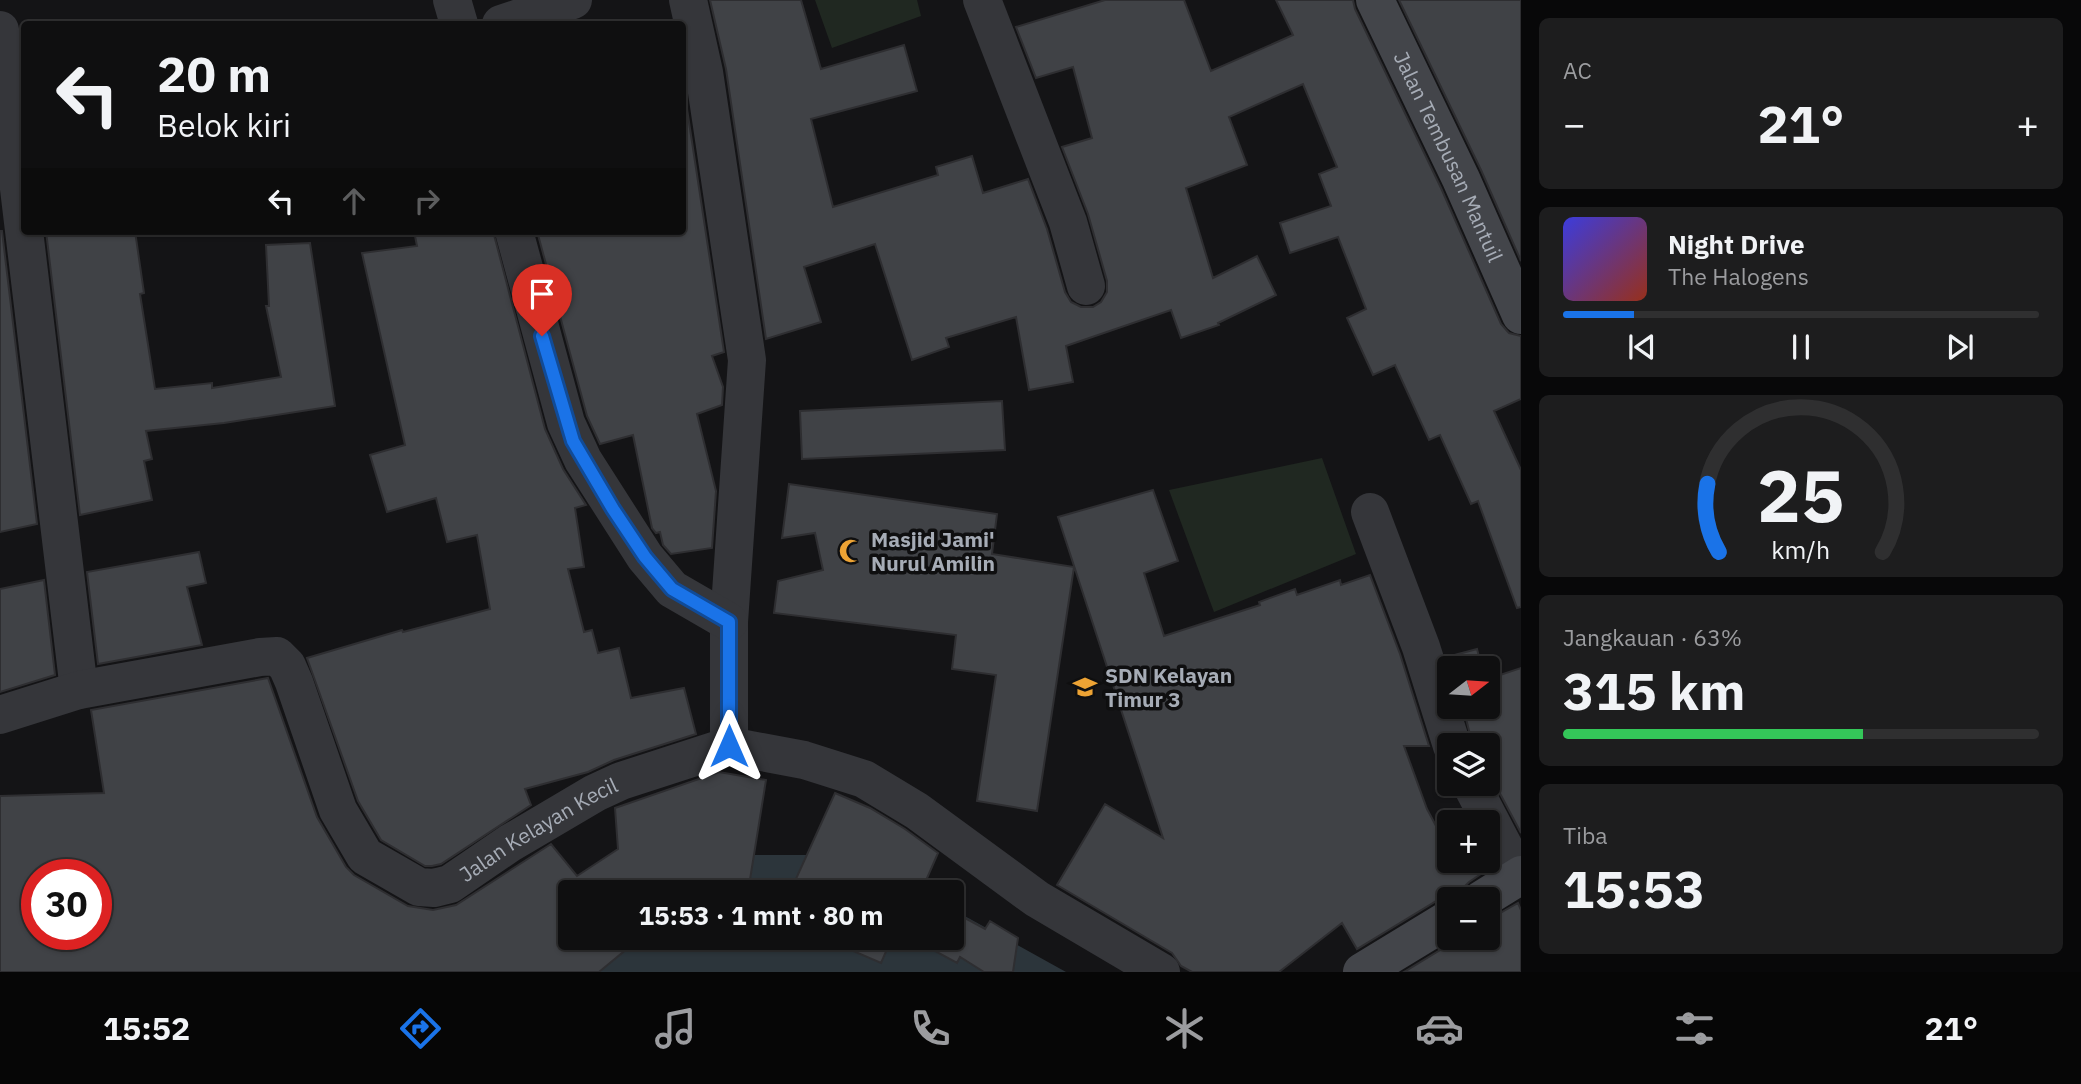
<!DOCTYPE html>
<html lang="id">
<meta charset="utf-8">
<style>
:root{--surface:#0f0f10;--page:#1d1d1e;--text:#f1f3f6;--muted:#9b9c9f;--line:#2f2f30;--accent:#1a73e8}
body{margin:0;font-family:"IBM Plex Sans",sans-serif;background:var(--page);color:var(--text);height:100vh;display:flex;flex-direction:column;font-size:26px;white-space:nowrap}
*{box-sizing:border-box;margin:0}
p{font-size:23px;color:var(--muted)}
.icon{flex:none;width:38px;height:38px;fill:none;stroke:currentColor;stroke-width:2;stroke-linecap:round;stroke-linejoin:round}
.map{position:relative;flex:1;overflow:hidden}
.details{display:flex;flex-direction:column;gap:18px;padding:18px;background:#080809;width:560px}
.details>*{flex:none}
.banner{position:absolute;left:21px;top:21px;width:665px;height:214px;border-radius:7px;box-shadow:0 2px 5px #0004,0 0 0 2px var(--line);background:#0f0f10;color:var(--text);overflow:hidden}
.needle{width:46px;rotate:73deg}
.tools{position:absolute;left:1437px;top:656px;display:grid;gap:14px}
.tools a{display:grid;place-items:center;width:63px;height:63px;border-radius:7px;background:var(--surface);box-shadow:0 2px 5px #0004,0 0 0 2px var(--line);font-size:35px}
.speed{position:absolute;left:21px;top:859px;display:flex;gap:14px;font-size:35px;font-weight:700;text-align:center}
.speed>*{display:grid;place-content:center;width:91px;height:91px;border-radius:50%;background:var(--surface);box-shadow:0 2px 5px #0004,0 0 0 2px var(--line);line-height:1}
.speed .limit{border:10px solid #d22;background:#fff;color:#111}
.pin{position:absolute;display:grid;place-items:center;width:60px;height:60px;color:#fff;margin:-72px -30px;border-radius:50% 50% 50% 0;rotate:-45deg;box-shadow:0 0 7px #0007}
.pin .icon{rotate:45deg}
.me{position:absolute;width:77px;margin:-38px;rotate:0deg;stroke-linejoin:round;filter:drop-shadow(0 0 5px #0008)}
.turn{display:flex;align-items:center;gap:24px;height:147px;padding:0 21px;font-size:32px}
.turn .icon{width:91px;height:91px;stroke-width:2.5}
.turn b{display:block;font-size:49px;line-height:60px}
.lanes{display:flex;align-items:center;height:66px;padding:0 21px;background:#0003;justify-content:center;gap:35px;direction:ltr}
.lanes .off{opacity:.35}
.big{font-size:52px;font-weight:800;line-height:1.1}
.details .tile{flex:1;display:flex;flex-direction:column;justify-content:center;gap:10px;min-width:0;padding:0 24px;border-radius:10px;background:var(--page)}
.details .dial{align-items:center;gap:0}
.dial svg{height:182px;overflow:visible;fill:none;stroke:var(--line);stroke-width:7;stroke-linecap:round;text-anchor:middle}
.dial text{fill:var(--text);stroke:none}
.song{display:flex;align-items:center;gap:21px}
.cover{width:84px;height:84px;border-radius:10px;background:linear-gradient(135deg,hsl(240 70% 55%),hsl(10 70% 35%))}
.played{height:7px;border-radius:4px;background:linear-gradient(90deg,var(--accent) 15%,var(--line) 15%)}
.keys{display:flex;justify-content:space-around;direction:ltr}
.heat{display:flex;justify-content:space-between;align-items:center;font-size:38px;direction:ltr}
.charge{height:10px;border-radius:5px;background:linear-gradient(90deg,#34c759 63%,var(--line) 0)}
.trip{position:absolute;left:558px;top:880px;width:406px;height:70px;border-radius:7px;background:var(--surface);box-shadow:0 2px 5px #0004,0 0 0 2px var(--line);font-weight:800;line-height:70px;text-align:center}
.menu{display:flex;height:112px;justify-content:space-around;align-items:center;background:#060606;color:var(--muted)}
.menu .icon{width:49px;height:49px}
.menu .current{color:var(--accent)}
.menu b{font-size:32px;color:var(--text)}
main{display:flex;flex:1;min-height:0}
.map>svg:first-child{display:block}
.green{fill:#202821}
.water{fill:#2c353b}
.building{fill:#404246;stroke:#2e2e31;stroke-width:2;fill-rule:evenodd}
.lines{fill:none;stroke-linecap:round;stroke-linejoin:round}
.street{stroke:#35363a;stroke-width:38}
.secondary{stroke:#43454a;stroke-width:38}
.route-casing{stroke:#114b97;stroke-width:18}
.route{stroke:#1a73e8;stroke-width:12}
.labels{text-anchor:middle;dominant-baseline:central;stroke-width:7;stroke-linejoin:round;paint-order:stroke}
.street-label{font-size:21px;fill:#a6acb6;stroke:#0f0f10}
.poi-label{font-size:21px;font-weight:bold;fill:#a6acb6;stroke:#0f0f10;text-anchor:start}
</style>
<main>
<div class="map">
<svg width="1521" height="972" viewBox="0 0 1521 972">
<rect width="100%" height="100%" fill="#141416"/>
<path class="green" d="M815,0H917L921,16L832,48Z
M1322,458L1356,554L1214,612L1169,490Z"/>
<path class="water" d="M743,855H833L919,892H595L611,876Z
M952,909L1066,972H529L570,918V938H952Z"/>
<path class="building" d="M710,0H801L821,69L904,45L917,91L811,119L833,207L938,175L936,167L972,156L983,193L1028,179L1047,229L1065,292L1071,302L1081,307H1093L1101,302L1107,292V281L1088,214L1062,147L1092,138L1073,67L1036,78L1016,27L1105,0H1184L1211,71L1293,35L1276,0H1353L1355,9L1441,188L1501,324L1509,333L1521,336V399L1494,411L1521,470V607L1517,608L1478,501L1471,504L1440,435L1429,440L1395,365L1373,375L1347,318L1366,309L1338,237L1290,253L1280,223L1331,206L1319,174L1337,167L1303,84L1229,117L1247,165L1186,188L1213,278L1257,256L1276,295L1218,323L1219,325L1181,338L1171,310L1066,346L1073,382L1029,390L1016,317L946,338L949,347L912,360L875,244L804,267L821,322L766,339L726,69Z
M1399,0H1521V261L1481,170Z
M682,76L724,352L712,356L723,387L722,405L697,414L716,491L712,548L671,554L663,545L660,532L656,533L652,528L633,435L600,444L587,416L537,231H682Z
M0,231H2L37,524L0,532Z
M46,231H135L144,293L140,294L155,389L212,383V388L281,377L266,306H269L266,245L310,243L335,406L224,423L146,431L152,459L144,461L152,500L80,515Z
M414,231H493L545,429L563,469L586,505L575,508L584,567L568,569L584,632L592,630L598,653L619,648L631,698L684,688L696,734L614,760L588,772L525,789L531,805L441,864L432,866H425L381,840L358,801L307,658L402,630L403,632L490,609L477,535L447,542L436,498L387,512L370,455L405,445L362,253L417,246Z
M1002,401L1005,450L802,459L800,411Z
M789,484L997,514L992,554L1074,567L1037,811L977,801L996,675L952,669L956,635L774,613L778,581L823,570L815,533L782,538Z
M1153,490L1178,561L1144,573L1164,636L1260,605L1259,602L1295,589L1297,595L1340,580L1341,585L1370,575L1400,654L1429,746H1404L1427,809L1449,850V861H1487L1490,868L1469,882L1462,889L1459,900L1448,897L1438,900L1357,949L1342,923L1279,972H1192L1181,966L1172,953L1057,885L1105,804L1163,838L1058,517Z
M199,552L206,583L187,587L202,645L98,664L87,572Z
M44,580L55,675L0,692V589Z
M1477,649L1482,668H1451L1447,657Z
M1521,668V833L1488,771V746H1473L1463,707H1488V679Z
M268,678L317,817L346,867L354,875L408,906L433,910L456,905L551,844L577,876L618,849L615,808L719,772L766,780L748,892H570V938H620L628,948L599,972H0V796L104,793L91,710ZM37,875H96V934H37Z
M835,793L870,808L905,829L938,853L921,892H790Z
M1518,903L1521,910V972H1404L1460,938H1488V920Z
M952,911L985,929L990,921L1018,938L1013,972H984L960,957L957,963L911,938H952Z
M823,938H892L881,963Z"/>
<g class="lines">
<g class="street">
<path d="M452,0L459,24"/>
<path d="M688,0L704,72L747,360L729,622V746"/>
<path d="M982,0L1068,222L1086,286"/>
<path d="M501,24L573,0"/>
<path d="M0,30L79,690"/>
<path d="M514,231L566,423L583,460L645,557L672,589L729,622"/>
<path d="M1370,512L1421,647L1452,746"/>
<path id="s1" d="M0,715L79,690L260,657L277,656L287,666L294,682L338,810L365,856L419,887L434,888L450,884L510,843L595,793L621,781L729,746L804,760L864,779L917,811L1037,899L1161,972"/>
<path d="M1471,784L1519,876"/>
</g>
<g class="secondary">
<path id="s2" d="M1375,0L1461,179L1521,315"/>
<path d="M1481,900L1521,875"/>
<path d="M1362,972L1449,919"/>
</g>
</g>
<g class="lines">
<g class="route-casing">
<path id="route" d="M542,336L573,441L613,509L645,557L672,589L729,622V746"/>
</g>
<use href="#route" class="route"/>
</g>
<defs>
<g id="mosque-bare" transform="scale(1.89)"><path d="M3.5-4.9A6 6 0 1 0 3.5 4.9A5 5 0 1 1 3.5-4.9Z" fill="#eda334" stroke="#0f0f10" stroke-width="2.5" paint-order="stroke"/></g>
<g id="school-bare" transform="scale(1.89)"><path d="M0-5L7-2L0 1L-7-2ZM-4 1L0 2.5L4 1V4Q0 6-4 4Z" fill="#eda334" stroke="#0f0f10" stroke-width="2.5" paint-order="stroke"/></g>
</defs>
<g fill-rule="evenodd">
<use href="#mosque-bare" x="851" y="551"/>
<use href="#school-bare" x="1085" y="687"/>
</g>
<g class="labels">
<g class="street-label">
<text stroke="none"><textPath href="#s2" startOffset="173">Jalan Tembusan Mantuil</textPath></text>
<text stroke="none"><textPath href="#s1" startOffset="702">Jalan Kelayan Kecil</textPath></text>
</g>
<g class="poi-label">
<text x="871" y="539">Masjid Jami'<tspan x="871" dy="24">Nurul Amilin</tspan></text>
<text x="1105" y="675">SDN Kelayan<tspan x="1105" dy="24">Timur 3</tspan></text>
</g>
</g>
</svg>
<div class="tools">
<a><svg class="needle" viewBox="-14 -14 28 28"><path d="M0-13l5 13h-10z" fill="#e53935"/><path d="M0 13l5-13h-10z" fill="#9b9c9f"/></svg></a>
<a><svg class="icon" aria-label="layers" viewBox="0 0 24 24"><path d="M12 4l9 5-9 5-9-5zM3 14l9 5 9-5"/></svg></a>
<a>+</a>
<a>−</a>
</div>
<div class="speed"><div class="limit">30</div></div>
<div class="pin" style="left:542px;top:336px;background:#d93025"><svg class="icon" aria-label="arrive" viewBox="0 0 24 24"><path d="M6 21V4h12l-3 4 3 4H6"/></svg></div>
<svg class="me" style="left:729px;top:746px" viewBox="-20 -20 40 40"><path d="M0-17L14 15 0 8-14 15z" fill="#1a73e8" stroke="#fff" stroke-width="4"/></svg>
<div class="trip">15:53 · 1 mnt · 80 m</div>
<div class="banner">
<div class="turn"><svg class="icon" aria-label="left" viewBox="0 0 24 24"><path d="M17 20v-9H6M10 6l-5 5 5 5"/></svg><div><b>20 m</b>Belok kiri</div></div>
<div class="lanes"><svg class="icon" aria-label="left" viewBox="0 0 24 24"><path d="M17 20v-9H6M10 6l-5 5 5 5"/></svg><svg class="icon off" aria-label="ahead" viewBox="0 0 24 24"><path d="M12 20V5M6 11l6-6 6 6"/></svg><svg class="icon off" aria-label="right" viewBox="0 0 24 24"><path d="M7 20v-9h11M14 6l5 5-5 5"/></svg></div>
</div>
</div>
<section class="details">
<div class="tile"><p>AC</p>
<div class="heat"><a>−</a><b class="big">21°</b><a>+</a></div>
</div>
<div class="tile">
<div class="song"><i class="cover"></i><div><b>Night Drive</b><p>The Halogens</p></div></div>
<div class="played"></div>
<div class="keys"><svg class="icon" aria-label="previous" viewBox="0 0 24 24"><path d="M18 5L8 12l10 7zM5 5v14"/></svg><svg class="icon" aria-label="pause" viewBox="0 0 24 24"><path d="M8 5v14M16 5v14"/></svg><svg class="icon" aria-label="next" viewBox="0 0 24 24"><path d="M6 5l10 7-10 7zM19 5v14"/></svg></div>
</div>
<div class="tile dial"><svg viewBox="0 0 100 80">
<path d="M14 69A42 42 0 1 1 86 69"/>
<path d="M14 69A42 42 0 0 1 9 39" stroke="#1a73e8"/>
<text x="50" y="56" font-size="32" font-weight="700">25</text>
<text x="50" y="72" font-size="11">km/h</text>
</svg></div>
<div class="tile"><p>Jangkauan · 63%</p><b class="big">315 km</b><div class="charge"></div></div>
<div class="tile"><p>Tiba</p><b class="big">15:53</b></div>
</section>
</main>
<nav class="menu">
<b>15:52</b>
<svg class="icon current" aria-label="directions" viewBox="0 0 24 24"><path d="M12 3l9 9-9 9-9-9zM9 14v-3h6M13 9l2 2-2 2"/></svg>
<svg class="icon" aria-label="music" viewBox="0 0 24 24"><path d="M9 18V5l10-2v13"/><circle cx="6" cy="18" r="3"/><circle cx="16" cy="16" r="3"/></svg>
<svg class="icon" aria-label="phone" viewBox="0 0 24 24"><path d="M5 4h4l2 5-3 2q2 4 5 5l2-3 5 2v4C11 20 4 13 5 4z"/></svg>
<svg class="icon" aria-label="climate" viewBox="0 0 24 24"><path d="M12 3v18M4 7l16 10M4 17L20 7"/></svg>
<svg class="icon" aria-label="car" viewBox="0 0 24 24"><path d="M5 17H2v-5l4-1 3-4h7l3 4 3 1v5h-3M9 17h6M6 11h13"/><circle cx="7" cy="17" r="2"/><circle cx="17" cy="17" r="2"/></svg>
<svg class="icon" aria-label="filters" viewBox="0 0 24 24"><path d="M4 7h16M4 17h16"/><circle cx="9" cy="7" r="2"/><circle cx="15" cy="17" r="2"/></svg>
<b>21°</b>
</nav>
